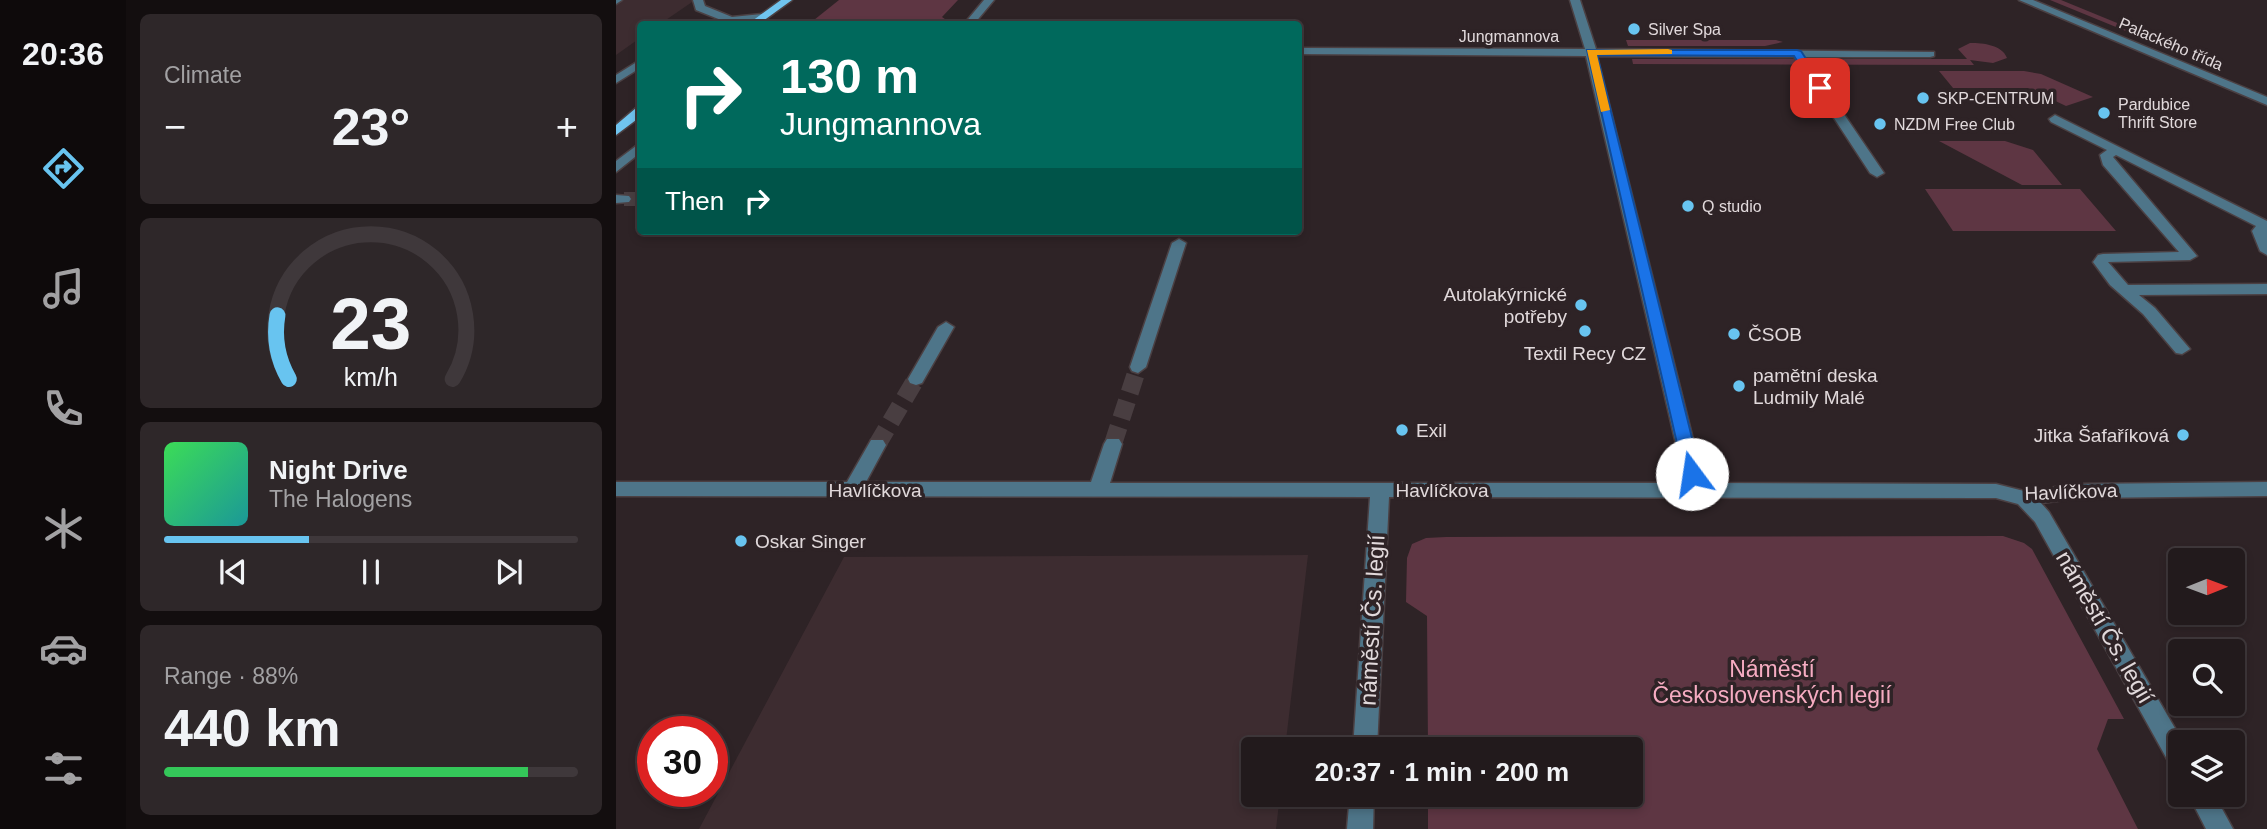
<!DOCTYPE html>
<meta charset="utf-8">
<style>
:root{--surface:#221a1c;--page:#2e2729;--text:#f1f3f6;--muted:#a2a1a3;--line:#3f383b;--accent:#68c4f0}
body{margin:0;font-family:Arial,sans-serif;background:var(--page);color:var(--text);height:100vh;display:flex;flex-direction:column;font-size:26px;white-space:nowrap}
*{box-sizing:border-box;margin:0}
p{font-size:23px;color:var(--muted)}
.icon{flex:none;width:38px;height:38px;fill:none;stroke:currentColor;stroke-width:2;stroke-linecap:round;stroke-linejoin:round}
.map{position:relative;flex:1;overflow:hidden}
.side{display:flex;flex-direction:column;gap:14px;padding:14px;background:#130e0f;width:490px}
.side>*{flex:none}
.guide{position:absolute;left:21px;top:21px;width:665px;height:214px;border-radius:7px;box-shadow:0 4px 10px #0003,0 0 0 2px var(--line);background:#00695c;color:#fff;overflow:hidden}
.needle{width:46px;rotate:89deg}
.tools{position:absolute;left:1552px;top:548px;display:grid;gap:14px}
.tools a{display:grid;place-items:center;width:77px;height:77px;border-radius:7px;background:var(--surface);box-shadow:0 4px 10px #0003,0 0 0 2px var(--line);font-size:35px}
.speed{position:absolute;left:21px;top:716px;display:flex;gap:14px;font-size:35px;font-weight:700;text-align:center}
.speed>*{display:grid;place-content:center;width:91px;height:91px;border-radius:50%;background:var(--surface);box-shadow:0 4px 10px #0003,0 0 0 2px var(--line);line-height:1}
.speed .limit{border:10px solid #d22;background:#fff;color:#111}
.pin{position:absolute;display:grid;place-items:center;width:60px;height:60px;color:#fff;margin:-30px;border-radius:14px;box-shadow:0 4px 10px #0006}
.me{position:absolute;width:77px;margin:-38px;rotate:346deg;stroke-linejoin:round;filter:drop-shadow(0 0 5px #0008)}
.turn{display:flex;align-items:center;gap:24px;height:147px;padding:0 28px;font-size:32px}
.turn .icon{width:91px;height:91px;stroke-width:2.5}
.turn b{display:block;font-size:49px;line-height:60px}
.then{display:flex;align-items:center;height:66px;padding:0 28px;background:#0003;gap:14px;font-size:26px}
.big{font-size:52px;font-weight:800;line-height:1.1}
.side .tile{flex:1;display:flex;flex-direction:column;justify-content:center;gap:10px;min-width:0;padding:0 24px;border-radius:10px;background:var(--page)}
.side .dial{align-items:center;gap:0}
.dial svg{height:182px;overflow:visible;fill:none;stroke:var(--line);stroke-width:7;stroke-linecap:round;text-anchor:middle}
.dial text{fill:var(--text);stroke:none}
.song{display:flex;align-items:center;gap:21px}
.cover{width:84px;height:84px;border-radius:10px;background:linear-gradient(135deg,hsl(130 70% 55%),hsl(180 70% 35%))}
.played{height:7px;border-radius:4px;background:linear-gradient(90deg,var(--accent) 35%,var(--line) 35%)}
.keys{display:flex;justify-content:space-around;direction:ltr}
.heat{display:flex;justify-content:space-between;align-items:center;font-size:38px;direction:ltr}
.charge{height:10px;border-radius:5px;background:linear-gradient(90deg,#34c759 88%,var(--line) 0)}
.trip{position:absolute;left:625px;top:737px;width:402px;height:70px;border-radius:7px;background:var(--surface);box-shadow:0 4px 10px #0003,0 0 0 2px var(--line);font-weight:800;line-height:70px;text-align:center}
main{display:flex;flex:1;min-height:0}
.tabs{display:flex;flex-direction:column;width:126px;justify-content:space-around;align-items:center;background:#0e0a0b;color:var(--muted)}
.tabs .icon{width:49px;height:49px}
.tabs .selected{color:var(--accent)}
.tabs b{font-size:32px;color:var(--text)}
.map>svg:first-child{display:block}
.built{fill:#3d2c30}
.green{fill:#5e3643}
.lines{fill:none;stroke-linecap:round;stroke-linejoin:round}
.minor-tunnel-far1{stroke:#493e41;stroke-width:14;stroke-dasharray:14 7;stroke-linecap:butt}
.minor-tunnel{stroke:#493e41;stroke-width:18;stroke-dasharray:18 9;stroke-linecap:butt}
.minor-casing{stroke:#4b4043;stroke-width:3}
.major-casing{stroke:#4b4043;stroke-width:3}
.minor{fill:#4e7589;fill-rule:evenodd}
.major{fill:#70c4ef;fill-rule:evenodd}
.route{fill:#1a73e8;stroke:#114b97;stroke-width:2}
.slow{fill:#f59e0b}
.poi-dot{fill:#68c4f0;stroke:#2e2326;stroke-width:2.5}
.labels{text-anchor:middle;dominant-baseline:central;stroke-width:7;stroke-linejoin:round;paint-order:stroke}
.far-poi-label{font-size:16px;fill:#e1d9db;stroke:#2e2326;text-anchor:start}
.far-street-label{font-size:16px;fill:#e1d9db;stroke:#2e2326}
.poi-label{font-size:19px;fill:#e1d9db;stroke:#2e2326;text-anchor:start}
.street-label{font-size:19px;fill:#e1d9db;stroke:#2e2326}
.near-street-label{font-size:23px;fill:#e1d9db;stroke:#2e2326}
.near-park-label{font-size:23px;fill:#f6acc2;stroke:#2e2326}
</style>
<main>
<nav class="tabs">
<b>20:36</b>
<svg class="icon selected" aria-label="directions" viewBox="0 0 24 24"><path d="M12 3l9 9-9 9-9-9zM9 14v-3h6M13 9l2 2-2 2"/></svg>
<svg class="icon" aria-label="music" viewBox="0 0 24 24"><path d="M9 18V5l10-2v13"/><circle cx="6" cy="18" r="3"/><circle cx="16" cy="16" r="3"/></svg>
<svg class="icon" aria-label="phone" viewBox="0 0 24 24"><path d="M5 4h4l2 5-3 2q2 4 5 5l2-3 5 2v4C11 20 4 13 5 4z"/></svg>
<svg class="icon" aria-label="climate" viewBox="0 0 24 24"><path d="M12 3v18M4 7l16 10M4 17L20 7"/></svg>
<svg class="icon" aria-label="car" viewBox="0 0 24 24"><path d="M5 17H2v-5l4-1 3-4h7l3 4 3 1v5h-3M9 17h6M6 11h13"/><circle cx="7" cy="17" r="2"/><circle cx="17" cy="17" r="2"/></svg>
<svg class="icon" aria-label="filters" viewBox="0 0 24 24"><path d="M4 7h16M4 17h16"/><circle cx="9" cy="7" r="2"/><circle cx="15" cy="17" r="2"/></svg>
</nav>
<section class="side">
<div class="tile"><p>Climate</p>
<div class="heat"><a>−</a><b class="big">23°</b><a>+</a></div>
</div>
<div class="tile dial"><svg viewBox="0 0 100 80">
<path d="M14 69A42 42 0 1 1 86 69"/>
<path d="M14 69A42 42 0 0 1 9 41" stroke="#68c4f0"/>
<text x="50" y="56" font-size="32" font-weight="700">23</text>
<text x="50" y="72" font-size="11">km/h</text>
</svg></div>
<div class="tile">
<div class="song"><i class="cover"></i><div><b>Night Drive</b><p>The Halogens</p></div></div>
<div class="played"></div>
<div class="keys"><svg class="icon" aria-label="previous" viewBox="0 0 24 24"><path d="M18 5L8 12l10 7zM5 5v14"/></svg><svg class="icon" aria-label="pause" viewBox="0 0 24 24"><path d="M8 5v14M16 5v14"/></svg><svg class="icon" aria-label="next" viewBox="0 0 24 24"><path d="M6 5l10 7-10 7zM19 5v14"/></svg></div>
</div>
<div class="tile"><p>Range · 88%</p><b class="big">440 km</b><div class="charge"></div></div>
</section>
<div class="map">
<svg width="1651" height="829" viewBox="0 0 1651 829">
<rect width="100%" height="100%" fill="#2e2326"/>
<path class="built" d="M0,0H79L44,24H24V38L0,55Z
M692,555L669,749H637V794L664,795L660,829H83L228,557Z"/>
<path class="green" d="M223,0H342L326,17L336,24H193Z
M1434,0H1445L1589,59L1583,61Z
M1010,40H1160L1167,42L1149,46H1012Z
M1354,43C1368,43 1386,45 1391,58L1377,63L1354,60L1358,65L1017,64L1016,59H1351L1342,49Z
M1323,71H1408L1425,74L1477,97L1450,106L1412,88H1337Z
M1389,141L1417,150L1446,185H1406L1323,141Z
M1464,189L1500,231H1337L1309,189Z
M1387,536L1408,543L1416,549L1508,719H1492L1481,749L1522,829H812V795L1015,794V749H812L811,616L790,602L791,558L796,544L810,538L830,537Z"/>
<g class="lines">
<path class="minor-tunnel-far1" d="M8,199H24"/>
<path class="minor-tunnel" d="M497,444L522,367
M261,445L300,379"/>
<g class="minor-casing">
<path id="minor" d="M0,0H6L0,4Z
M77,0H87L89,6L116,17L146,14L151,17L146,20L98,24L105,20L80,10Z
M368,0H378L358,24H348Z
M954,0H964L980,49L1318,52V56L1314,57H1189L1268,173L1261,177L1254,173L1178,57L981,56L1088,483L1380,484L1408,491L1465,484L1651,482V496L1465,498L1425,503L1433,512L1567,742H1564V771L1556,768L1419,522L1402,504L1380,498L773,497L761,749H737L754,497L0,496V482H231L255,440H267L270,445L250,482H475L488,444L491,439H503L506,444L494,483H1069L970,56L682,54V48L969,49Z
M1403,0H1417L1651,97V105Z
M24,60V68L0,83V75Z
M1439,115L1651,221V255L1644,251L1636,231L1640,226L1500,155L1497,157L1581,256L1574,260L1492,262L1512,285L1651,284V294L1523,295L1539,308L1574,349L1566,354L1560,353L1527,314L1494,285L1477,262L1482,255L1487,254L1563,252L1487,165L1484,155L1491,150L1435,122L1433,119Z
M24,143V153L0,172V161Z
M0,195L13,196L15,199L13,202L0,203Z
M563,239L570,243L530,367L522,373L516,371L514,367L556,243Z
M330,322L338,327L306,383L300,385L294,383L292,379L322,327Z
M734,794H758L757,829H731Z
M1572,794H1598L1617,829H1590Z"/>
</g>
<g class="major-casing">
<path id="major" d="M165,0H176L143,24H132Z
M20,108H24V117L0,135V125Z"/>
</g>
<use href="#minor" class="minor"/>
<use href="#major" class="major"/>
</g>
<path class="route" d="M971,50H1181L1185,51L1209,88L1200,91L1178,56L981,55L1085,474L1082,479H1070L1068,474Z"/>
<path class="slow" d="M1052,49L1056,50V54L981,55L994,110L985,112L971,50Z"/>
<g class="poi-dot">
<circle cx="1018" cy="29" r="7"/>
<circle cx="1307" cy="98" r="7"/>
<circle cx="1488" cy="113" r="7"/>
<circle cx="1264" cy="124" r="7"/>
<circle cx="1072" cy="206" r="7"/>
<circle cx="965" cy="305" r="7"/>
<circle cx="969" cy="331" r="7"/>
<circle cx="1118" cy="334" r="7"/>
<circle cx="1123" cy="386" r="7"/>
<circle cx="786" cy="430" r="7"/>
<circle cx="1567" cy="435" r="7"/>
<circle cx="125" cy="541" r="7"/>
</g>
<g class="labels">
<g class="far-poi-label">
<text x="1032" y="29">Silver Spa</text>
<text x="1321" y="98">SKP-CENTRUM</text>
<text x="1502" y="104">Pardubice<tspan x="1502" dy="18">Thrift Store</tspan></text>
<text x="1278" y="124">NZDM Free Club</text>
<text x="1086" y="206">Q studio</text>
</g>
<g class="far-street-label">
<text x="893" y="36">Jungmannova</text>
<text transform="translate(1555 44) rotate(23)">Palackého třída</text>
</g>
<g class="poi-label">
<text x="951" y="294" text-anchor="end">Autolakýrnické<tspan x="951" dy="22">potřeby</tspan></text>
<text x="1132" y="334">ČSOB</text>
<text x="969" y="353" text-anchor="middle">Textil Recy CZ</text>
<text x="1137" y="375">pamětní deska<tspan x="1137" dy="22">Ludmily Malé</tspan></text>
<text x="800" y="430">Exil</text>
<text x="1553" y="435" text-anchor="end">Jitka Šafaříková</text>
<text x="139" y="541">Oskar Singer</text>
</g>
<g class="street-label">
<text x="259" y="490">Havlíčkova</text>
<text x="826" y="490">Havlíčkova</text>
<text transform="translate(1455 492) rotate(-2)">Havlíčkova</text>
</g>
<g class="near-street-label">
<text transform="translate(756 620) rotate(-87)">náměstí Čs. legií</text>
<text transform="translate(1489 627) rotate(60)">náměstí Čs. legií</text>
</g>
<g class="near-park-label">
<text x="1156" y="669">Náměstí<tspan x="1156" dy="26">Československých legií</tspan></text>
</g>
</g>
</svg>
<div class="tools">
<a><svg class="needle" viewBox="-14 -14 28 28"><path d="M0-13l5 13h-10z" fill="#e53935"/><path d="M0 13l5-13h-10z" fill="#a2a1a3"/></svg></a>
<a><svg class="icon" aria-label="search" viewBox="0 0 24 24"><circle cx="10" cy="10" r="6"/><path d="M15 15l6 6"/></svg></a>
<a><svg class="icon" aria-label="layers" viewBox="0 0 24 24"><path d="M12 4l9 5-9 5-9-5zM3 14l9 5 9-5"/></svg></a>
</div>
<div class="speed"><div class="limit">30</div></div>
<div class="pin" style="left:1204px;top:88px;background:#d93025"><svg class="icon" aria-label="arrive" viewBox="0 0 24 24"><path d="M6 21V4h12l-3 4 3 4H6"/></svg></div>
<svg class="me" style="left:1076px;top:474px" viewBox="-20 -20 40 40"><circle r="19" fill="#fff"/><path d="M0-13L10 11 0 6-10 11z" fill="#1a73e8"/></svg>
<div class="trip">20:37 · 1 min · 200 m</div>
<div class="guide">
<div class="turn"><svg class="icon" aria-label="right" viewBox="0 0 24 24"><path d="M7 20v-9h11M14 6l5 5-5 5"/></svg><div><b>130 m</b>Jungmannova</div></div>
<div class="then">Then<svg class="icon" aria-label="right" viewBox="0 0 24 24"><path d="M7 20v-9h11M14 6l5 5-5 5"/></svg></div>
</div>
</div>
</main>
